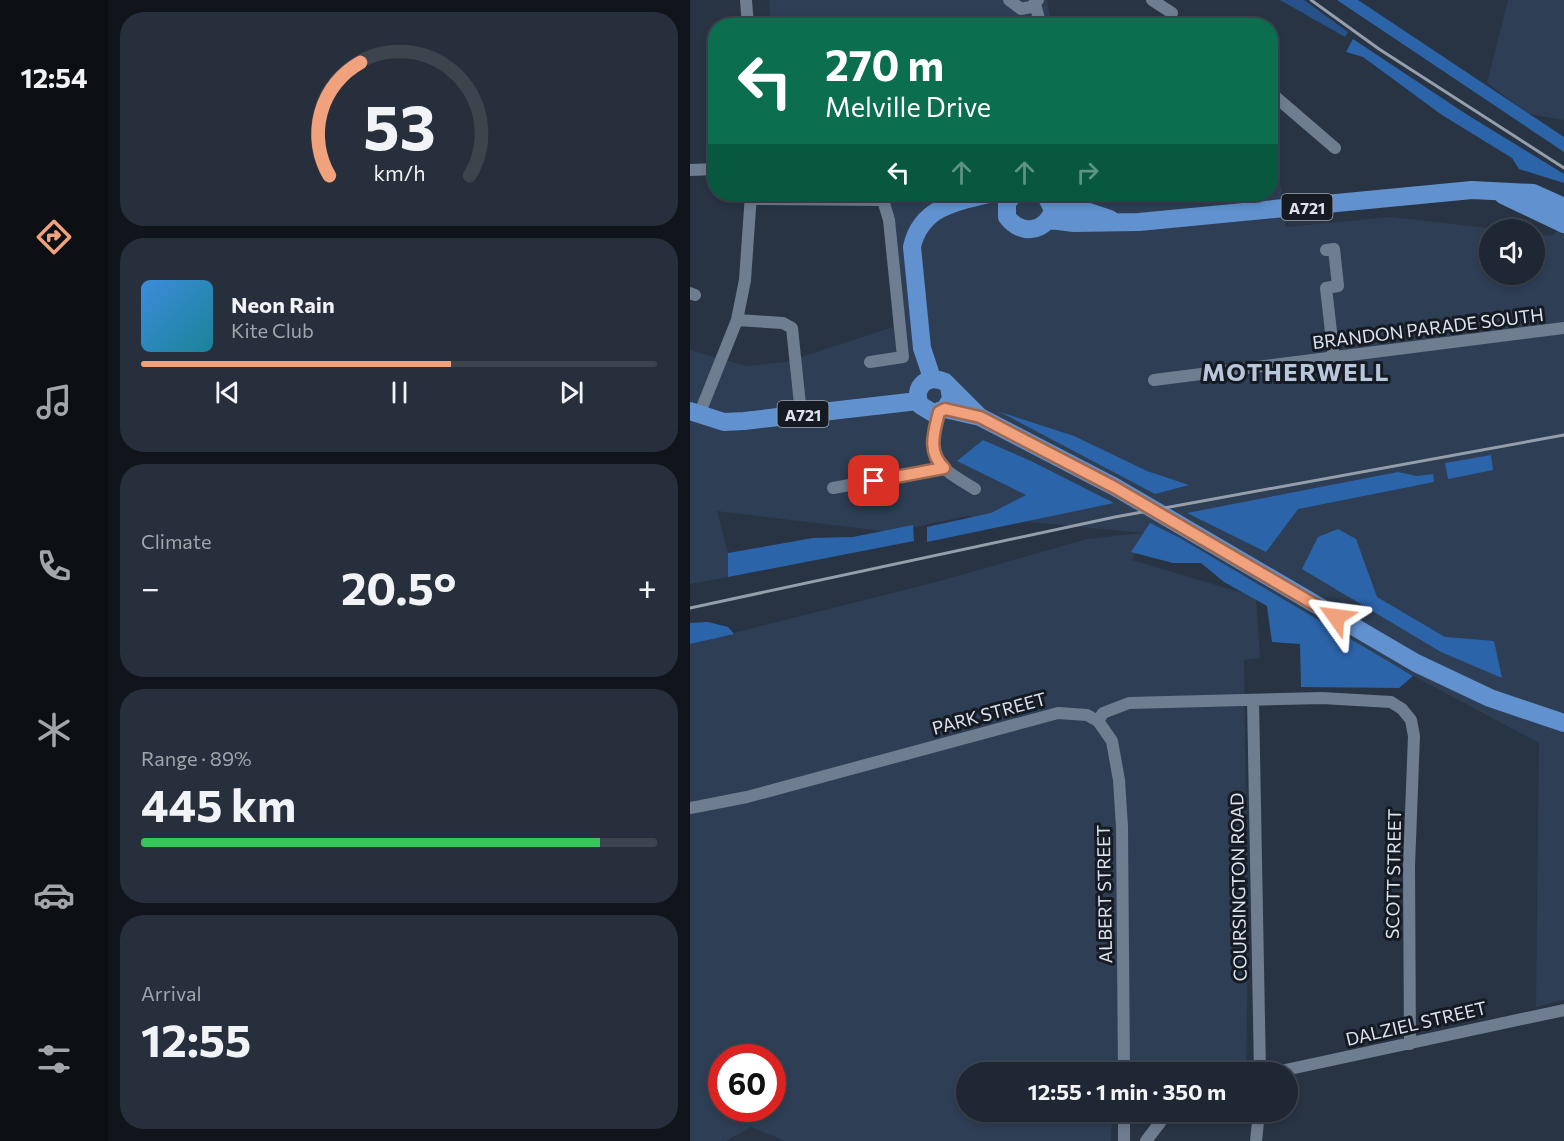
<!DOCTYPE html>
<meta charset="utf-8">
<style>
:root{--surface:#1e2733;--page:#262f3b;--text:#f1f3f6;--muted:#a1a5ac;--line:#3c444e;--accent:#f1a17c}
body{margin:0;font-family:Commissioner,sans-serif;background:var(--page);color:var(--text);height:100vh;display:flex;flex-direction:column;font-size:22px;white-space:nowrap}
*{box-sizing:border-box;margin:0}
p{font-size:20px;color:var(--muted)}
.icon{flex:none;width:33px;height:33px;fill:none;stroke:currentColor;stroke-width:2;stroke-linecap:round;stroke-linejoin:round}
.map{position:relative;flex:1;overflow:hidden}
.panel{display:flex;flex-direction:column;gap:12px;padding:12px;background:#10151c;width:582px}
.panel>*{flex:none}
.guide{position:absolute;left:18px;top:18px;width:570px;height:183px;border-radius:24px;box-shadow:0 3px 9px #0003,0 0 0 2px var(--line);background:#0b6e4f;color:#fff;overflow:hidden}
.tools{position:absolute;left:789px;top:219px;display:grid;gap:12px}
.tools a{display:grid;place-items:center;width:66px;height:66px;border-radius:50%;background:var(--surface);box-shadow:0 3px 9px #0003,0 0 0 2px var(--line);font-size:30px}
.speed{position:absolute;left:18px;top:1044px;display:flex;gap:12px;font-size:30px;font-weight:700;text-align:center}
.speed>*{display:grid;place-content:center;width:78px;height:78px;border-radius:50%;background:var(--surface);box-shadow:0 3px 9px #0003,0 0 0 2px var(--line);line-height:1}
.speed .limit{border:9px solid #d22;background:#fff;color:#111}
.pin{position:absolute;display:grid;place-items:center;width:51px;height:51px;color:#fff;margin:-26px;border-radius:12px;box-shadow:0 3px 9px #0006}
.me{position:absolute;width:66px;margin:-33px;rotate:301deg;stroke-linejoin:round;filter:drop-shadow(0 0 4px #0008)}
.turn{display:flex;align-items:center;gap:21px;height:126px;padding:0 18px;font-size:27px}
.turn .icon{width:78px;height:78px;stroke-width:2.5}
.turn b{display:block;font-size:42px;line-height:51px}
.lanes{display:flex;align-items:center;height:57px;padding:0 18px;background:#0003;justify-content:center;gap:30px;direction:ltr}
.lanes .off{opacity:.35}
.big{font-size:45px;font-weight:700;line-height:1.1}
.panel .widget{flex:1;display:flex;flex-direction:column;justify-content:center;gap:9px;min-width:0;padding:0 21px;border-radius:24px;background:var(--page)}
.panel .dial{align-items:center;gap:0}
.dial svg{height:156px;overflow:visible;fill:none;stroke:var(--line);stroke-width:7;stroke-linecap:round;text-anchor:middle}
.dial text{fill:var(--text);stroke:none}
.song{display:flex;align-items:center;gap:18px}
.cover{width:72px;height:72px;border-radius:9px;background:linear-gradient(135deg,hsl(210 70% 55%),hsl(190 70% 35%))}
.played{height:6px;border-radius:3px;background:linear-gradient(90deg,var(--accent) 60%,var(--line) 60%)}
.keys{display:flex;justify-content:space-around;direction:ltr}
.heat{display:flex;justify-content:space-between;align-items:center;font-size:33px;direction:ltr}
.charge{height:9px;border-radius:4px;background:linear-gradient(90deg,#34c759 89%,var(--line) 0)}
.trip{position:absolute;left:266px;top:1062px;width:342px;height:60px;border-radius:30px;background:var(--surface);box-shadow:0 3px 9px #0003,0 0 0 2px var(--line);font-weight:700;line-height:60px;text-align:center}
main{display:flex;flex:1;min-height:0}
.tabs{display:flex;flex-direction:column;width:108px;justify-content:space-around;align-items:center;background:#0c1014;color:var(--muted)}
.tabs .icon{width:42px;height:42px}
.tabs .on{color:var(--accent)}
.tabs b{font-size:27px;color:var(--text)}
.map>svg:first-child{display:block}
.built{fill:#2e3e54;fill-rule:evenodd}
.green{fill:#265289}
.forest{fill:#2c64aa}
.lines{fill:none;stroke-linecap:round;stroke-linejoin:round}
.street{stroke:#6f7d90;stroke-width:12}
.primary{stroke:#6191ce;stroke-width:18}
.rail{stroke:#959eab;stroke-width:3}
.route-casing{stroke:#9d6951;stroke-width:15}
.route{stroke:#f1a17c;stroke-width:10}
.labels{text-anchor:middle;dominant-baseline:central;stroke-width:6;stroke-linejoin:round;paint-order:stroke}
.shield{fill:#161b23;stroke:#a0a7b1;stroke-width:1.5}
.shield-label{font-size:16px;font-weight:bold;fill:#dbe3ee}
.street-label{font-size:18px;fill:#dbe3ee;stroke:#161b23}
.district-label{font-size:24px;font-weight:bold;letter-spacing:1.5px;fill:#b8c7dc;stroke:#161b23}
</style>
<main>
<nav class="tabs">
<b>12:54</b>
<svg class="icon on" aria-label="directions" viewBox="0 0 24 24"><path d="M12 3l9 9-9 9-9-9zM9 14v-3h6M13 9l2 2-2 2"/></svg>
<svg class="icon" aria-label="music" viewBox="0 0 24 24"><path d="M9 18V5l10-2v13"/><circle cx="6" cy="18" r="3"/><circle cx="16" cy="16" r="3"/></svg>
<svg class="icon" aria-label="phone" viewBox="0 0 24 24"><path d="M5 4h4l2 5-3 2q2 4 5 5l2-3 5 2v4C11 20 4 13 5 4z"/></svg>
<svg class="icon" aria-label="climate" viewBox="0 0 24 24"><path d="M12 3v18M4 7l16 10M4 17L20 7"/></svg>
<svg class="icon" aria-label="car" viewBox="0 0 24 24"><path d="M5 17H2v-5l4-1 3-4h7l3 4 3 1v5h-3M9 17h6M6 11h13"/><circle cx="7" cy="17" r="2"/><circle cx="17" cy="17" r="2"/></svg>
<svg class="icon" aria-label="filters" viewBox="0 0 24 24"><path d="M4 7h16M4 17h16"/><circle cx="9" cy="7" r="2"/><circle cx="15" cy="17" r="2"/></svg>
</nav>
<section class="panel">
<div class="widget dial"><svg viewBox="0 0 100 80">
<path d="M14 69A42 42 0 1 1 86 69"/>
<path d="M14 69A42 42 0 0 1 30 11" stroke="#f1a17c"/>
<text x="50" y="56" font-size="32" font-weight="700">53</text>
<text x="50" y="72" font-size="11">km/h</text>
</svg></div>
<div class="widget">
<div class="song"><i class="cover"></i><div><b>Neon Rain</b><p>Kite Club</p></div></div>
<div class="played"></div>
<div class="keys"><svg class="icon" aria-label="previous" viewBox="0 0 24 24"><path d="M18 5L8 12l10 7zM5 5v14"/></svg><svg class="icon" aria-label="pause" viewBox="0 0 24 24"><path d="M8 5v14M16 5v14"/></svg><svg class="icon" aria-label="next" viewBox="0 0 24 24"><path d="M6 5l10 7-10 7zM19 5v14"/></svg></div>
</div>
<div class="widget"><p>Climate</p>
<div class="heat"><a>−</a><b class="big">20.5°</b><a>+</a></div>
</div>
<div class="widget"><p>Range · 89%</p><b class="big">445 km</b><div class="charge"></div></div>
<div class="widget"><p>Arrival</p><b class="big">12:55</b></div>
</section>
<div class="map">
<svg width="874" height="1141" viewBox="0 0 874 1141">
<rect width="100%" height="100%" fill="#283444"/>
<path class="built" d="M79,0H357L361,25H81Z
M818,0H874V120L839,114L797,83Z
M581,134L582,153H586L596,227L701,217L805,229L800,230V274H844L845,234L862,236L874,223V1000L846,1007L849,743L457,534L442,560L566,597L570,658L554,660L558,947L556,1072H276V1112H440L422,1119L421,1141H95L61,1127L36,1141H0V644L246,582L397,539L453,533L277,516L201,532L27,511L38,553V577L0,584V350L56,366L96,362L203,327L198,194H580ZM32,1058H82V1108H32Z"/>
<path class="green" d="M590,0H614L658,32L655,37Z"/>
<path class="forest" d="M647,0H668L874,137V152Z
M663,39L776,114L874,174V183L829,169L822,158L752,115L673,57L656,52Z
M310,412L384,436L457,471L499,485L465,494Z
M293,440L341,461L424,503L237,542V527L301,513L336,495L267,461Z
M801,455L803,470L758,479L755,463Z
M708,472L727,476L743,474L744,482L608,509L576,552L497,513Z
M460,523L490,538L723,676L709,688L611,687L610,644L582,642L577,606L534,582L511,563H483L441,552Z
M223,525L224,541L38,577V553L123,538L163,537Z
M648,529L666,539L687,597L755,637L804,641L812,678L751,652L612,569L628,537Z
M18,622L38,627L44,634L0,644V623Z"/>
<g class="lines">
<path class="street" d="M56,0L58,26
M319,0L331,9L341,7L348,0
M462,0L482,13
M345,4L351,26
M580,92L645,148
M0,170L26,169
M60,199L193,200L199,220L213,357L180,362
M636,250L644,249L648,286L636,288L644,358
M0,293L5,295
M47,320L55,280L61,194
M464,380L874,328
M249,412C238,460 243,464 285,489
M9,415L47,320L93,323L102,328L111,414
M143,488L254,468
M563,700L570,1072
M408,721L422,741L429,780L432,827L434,1072
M0,808L57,797L368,713L397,715L408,721L413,713L439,703L632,698L701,702L712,709L721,720L724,736L719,866L720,1044
M586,1072L874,1010
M434,1112V1141
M456,1141L478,1112
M566,1141L569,1112"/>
<path class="primary" d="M324,194L317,203V217C331,236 356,232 363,210L355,194
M813,195L874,224
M360,199L420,219
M360,220L384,223L449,222L782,190L843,193L874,207
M242,378L232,348L222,247C230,208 266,201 299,194
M259,386L261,399L255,409L243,413L230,405C222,386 238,374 255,382L289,416
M255,409L290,417L425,487L726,663L800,698L874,723
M0,411L34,422L54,421L228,401"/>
<path class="rail" d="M621,0L689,49L874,168
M0,608L425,517L874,435"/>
</g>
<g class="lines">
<g class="route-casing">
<path id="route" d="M184,481L254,468C237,452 244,432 249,412L255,409L290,417L424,487L646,617"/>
</g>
<use href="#route" class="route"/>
</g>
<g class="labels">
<g class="shield">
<rect x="591.5" y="194" width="51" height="26" rx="4.5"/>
<rect x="87.5" y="401" width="51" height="26" rx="4.5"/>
</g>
<g class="shield-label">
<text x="617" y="207">A721</text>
<text x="113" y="414">A721</text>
</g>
<g class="street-label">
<text transform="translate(738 328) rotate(-7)">BRANDON PARADE SOUTH</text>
<text transform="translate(299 713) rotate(-15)">PARK STREET</text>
<text transform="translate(703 874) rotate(-89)">SCOTT STREET</text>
<text transform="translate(548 887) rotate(-91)">COURSINGTON ROAD</text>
<text transform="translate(414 894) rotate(-91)">ALBERT STREET</text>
<text transform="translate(726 1023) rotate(-13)">DALZIEL STREET</text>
</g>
<g class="district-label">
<text x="606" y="371">MOTHERWELL</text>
</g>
</g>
</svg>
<div class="tools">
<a><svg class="icon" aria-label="sound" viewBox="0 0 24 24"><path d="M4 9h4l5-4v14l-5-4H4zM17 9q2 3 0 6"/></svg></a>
</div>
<div class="speed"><div class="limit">60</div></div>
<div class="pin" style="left:184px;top:481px;background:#d93025"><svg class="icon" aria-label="arrive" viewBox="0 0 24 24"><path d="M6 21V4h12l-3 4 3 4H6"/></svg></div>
<svg class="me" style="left:646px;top:617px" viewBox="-20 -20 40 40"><path d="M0-17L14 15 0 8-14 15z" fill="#f1a17c" stroke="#fff" stroke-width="4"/></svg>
<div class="trip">12:55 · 1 min · 350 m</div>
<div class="guide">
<div class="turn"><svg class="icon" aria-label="left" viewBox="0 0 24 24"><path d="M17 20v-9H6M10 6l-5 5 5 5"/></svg><div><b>270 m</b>Melville Drive</div></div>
<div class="lanes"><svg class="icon" aria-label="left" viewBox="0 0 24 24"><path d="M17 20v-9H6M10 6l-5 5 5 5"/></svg><svg class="icon off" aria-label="ahead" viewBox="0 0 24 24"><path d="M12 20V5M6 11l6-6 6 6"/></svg><svg class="icon off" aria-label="ahead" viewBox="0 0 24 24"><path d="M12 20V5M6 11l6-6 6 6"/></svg><svg class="icon off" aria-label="right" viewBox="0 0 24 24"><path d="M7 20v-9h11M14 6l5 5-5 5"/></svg></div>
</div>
</div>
</main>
